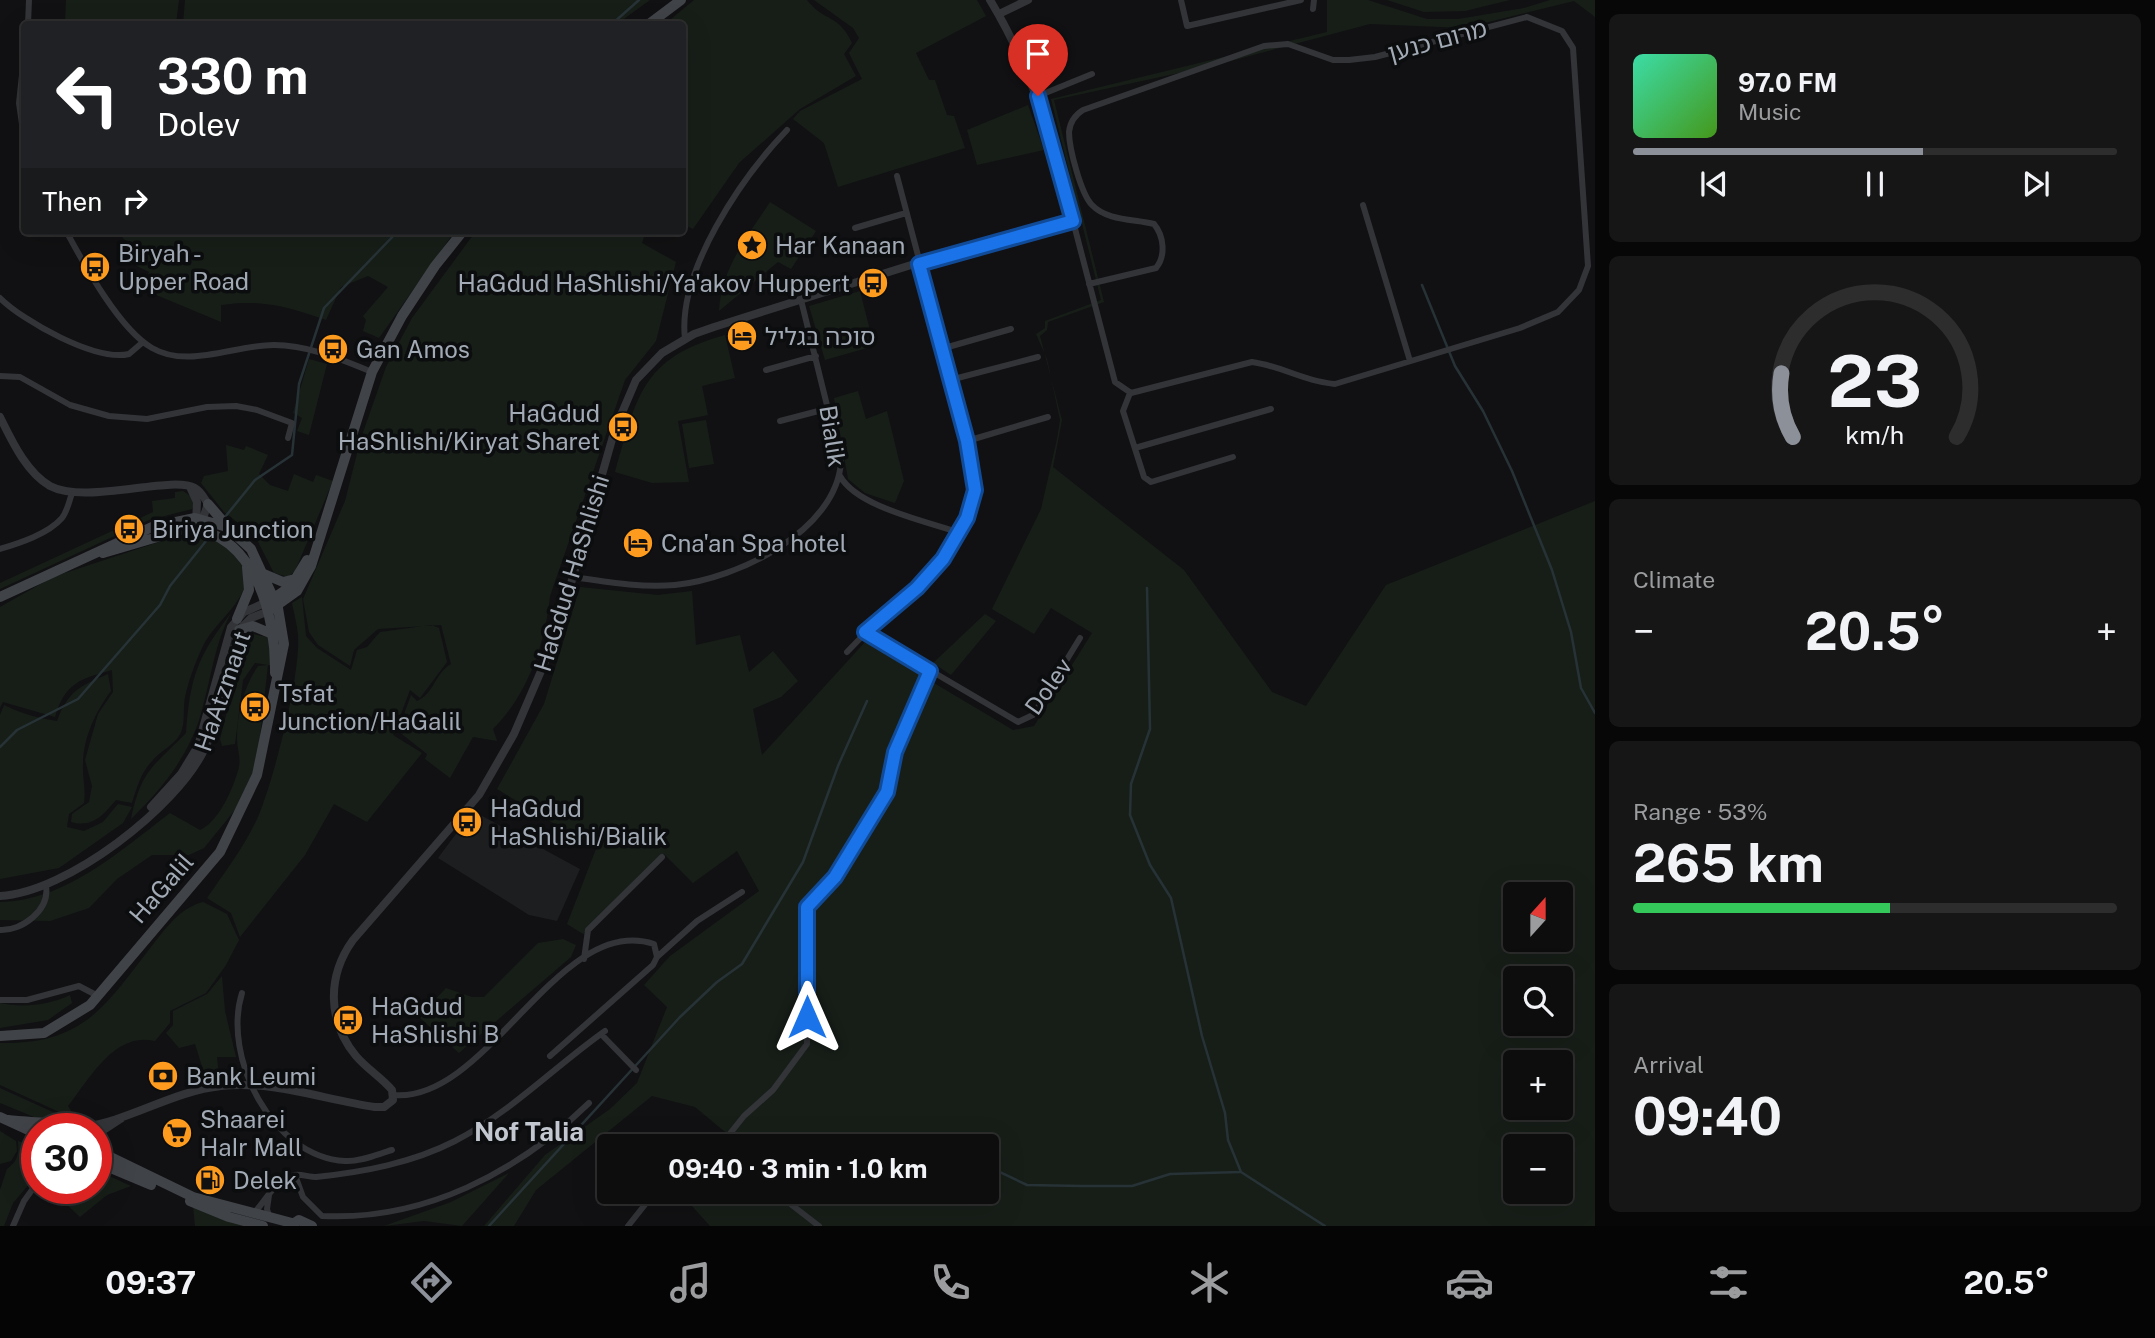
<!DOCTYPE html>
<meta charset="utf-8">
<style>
:root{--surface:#0d0d0e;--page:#161617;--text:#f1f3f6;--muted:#9a9c9e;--line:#2d2d2e;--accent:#8c9099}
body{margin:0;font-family:"Public Sans","Noto Sans Hebrew",sans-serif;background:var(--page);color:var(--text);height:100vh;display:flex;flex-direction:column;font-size:26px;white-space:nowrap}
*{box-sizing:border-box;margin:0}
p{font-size:23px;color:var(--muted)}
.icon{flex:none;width:38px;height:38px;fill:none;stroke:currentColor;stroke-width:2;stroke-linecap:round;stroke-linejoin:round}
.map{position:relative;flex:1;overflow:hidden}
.side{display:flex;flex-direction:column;gap:14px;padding:14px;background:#070708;width:560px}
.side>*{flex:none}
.banner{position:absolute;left:21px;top:21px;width:665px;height:214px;border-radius:7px;box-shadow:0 7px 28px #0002,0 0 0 2px var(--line);background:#202124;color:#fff;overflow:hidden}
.needle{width:46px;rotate:21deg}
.tools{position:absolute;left:1503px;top:882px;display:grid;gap:14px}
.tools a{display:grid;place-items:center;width:70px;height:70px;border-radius:7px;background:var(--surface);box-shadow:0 7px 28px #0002,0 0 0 2px var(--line);font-size:35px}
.speed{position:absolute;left:21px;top:1113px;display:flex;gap:14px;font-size:35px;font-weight:700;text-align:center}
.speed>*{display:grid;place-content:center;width:91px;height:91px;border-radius:50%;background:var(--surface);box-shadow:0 7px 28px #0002,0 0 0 2px var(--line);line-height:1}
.speed .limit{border:10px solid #d22;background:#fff;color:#111}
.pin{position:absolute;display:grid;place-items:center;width:60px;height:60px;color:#fff;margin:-72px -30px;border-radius:50% 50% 50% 0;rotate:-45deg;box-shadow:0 0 7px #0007}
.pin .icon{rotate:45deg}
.me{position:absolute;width:77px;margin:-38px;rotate:0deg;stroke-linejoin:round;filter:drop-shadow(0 0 5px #0008)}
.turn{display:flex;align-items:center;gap:24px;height:147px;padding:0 21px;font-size:32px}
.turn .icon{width:91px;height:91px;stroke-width:2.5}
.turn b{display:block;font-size:49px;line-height:60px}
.then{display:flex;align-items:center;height:66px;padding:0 21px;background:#0003;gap:14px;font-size:26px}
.big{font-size:52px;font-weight:700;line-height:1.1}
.side .tile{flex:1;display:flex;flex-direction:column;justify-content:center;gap:10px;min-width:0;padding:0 24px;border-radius:10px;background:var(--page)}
.side .dial{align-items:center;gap:0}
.dial svg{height:182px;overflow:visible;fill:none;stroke:var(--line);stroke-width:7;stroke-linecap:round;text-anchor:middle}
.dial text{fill:var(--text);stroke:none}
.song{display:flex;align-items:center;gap:21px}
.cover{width:84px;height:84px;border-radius:10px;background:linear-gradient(135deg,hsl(160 70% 55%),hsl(100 70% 35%))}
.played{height:7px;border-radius:4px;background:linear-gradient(90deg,var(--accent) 60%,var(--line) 60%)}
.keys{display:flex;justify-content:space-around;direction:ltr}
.heat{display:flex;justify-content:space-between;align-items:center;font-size:38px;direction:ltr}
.charge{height:10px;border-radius:5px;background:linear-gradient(90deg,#34c759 53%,var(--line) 0)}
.trip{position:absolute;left:597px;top:1134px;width:402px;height:70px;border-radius:7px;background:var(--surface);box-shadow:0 7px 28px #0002,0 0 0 2px var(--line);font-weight:700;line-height:70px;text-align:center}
.menu{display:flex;height:112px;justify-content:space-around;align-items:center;background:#050506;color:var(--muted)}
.menu .icon{width:49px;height:49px}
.menu .on{color:var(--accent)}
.menu b{font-size:32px;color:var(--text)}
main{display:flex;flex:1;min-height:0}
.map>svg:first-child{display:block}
.built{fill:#1d1e20}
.green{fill:#171e18;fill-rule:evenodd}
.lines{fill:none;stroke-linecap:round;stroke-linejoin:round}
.stream{stroke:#273237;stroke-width:2.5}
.minor{stroke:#323438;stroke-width:6}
.tertiary{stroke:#323438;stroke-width:8}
.secondary{stroke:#404348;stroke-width:10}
.route-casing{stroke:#114b97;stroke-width:18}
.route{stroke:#1a73e8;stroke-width:12}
.labels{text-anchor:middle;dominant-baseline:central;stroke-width:7;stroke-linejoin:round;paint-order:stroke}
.street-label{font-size:24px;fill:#a2aab5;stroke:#0c0d0e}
.poi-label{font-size:24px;fill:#a2aab5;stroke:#0c0d0e;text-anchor:start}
.neighbourhood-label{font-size:26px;font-weight:bold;fill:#c3c8d0;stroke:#0c0d0e}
</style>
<main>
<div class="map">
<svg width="1595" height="1226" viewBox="0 0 1595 1226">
<rect width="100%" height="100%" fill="#111113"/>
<path class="built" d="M473,811L580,869L557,921L529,915L438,858Z"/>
<path class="green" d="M66,0H179L176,24H65Z
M185,0H650L617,24H183Z
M694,0H807C824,22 839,14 852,43L844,54L856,76L800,109L739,163L693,229L683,224L682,24H665Z
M814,0H977L986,16L916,53L929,80H935L947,115L954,116L965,148L838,187L824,143L793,119L800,111L862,79L849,53L859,38L853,28Z
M1327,0H1368L1427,19H1458L1524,8L1550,0H1595V17L1574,1L1464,28L1370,24L1216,65L1054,100L1104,302L1048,322L1047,330L1040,336L1062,420L1053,467L1184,570L1272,692L1306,706L1386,585L1595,501V1226H710L690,1204L699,1192H987V1146H732L736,1141L695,1107L652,1096L536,1190L514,1226H484L545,1155L610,1109L637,1083L667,1007L644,985L670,956L759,891L737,851L693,883L664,854L583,934L567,924L596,849L497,789L544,704L580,587L658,595L692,591L696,645L740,635L749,672L773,651L798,681L781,697L753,709L762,755L865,642L1013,730L1034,726L1092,633L1051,608L1034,634L992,609L1041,509L1057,439L1060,420L1047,359L1036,334L1045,328V321L1101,300L1051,99L1327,32ZM1516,894H1561V940H1516ZM1516,978H1561V1024H1516ZM1516,1062H1561V1108H1516ZM1516,1146H1561V1192H1516Z
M1387,0H1510L1465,11L1424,12Z
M1028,105L1044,150L977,165L967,130Z
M770,202L816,231L791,269L778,262L719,311C721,269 747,237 770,202Z
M116,231H455L379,338L363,331L366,320L363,316L388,287L368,276L341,287L326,320C287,307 263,299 221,305V322L142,289L149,272L131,263L136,251Z
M476,231H646L642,243L676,262L656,341L625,380L550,596C545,644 528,694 493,729L497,741L473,737L450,778L425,759L427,754L398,731L411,695L417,701C434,694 435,673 451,664L441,625L378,629L354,650L350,666L318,645L309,632L303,599L345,501L361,438L386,367L412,318Z
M860,291L874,346L825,360L809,306Z
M725,335L735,378L702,386L708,415L678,421L689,482L652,483L615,472C637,397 641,358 725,335Z
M309,359L327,364L309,435L297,431L302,418L293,413Z
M858,391L866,419L887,411L904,481L895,503L865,493L848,479L834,398Z
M706,420L714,464L689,468L682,424Z
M226,445L244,450L246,446L268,455L259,474L270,485L288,491L294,474L313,482L316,475L333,481L295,571L288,577L274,573L255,536L224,512L201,483L204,476L228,471Z
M183,491L192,497L194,505L192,509L149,520L0,589V583L153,512L152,501L175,498V492Z
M195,534C213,538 228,543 240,559C264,591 214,620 203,646C195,663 189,679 185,697C183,707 185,719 182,729C178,744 162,749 153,760C141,772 137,787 132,803L116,800C103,815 93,828 71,822L72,814L89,802L92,786L85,760L98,714L113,692L112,670C80,679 65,683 55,717L3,702L0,708V607L53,577L177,536Z
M302,597L306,636L317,648L351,670L357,650L367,647L380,632L431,625L439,628L447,662L420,698L410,690L393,735L422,753L367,822L334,804L305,855L240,937L231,913L207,898C225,872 245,846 258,817C274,779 301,674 298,635C297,624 294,613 292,603Z
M231,613C215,643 212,673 203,706C192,752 164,787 131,819C141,770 153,767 186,733C190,678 197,657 231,613Z
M985,614L996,621L951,675L933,663Z
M253,634L271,638L273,665H268L257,764L243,800L204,848L189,855H152L117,879L89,908L50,921L0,920V902C66,901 121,850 170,813L200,830C219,822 234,787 239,767C241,758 237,748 237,739C237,713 244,687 258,666L268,665L255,663L243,680L235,744L222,746L220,739L243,649Z
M108,674L111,691C96,711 83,738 83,764C82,777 86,788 84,803L69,814L67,827L84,831L103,822L118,804L132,807L123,823L59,868L0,879V715L4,705C23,714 37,718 57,721C68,691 80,686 108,674Z
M203,902L227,914L239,940L226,965L206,993L170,1011V1023L155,1041C115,1031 90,1078 68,1106L73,1114L68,1116L0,1085V1043C88,1045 108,1001 158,938C170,923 183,907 203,902Z
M563,939L576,945L571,957L459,1053L419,1017L446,988L472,997H484L538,943Z
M222,976L225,1011L236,1057H217L219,1076L206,1079L195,1044L179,1048L166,1033L173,1025V1011L207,994Z
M70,995L72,1003L48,1020L0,1028V1003C22,1008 50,1005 70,995Z
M0,1088L66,1118L34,1117L0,1103Z
M0,1131L16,1141L17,1151L11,1161L0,1164Z
M18,1141L37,1147V1175L13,1203L4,1226H0V1190L7,1169C18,1161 19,1154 18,1141Z
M96,1170L131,1186L107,1195L80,1217L49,1188H96Z
M509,1173L462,1226L424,1221L384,1226L451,1202Z
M193,1206L247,1226H195Z"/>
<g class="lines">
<path class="stream" d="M612,24L639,0
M1422,285L1455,366L1483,411L1512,471L1552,570L1571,632L1581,688L1595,713
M225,517L255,480L292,455L299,384L324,308L398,231
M1147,588L1150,729L1131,784L1130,815L1150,865L1171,898L1202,1036L1225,1113L1228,1140L1241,1172L1325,1226
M0,747L17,730L78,699L160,605L170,586L210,536
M987,1166L1027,1185L1082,1186H1132L1170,1174L1240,1172
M489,1226L680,1017L717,982L742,964L803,862L838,766L867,701"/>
<path class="minor" d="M1181,0L1187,26L1301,0
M1313,9L1314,0
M28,24L29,0
M24,56L19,103L24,138
M1038,96L1092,74
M1363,205L1410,361
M1073,221L1115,382L1131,393L1252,362C1282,366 1306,382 1335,384L1520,328L1558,312L1579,290L1588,266L1573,48L1562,31L1527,17L1375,57L1349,60H1333L1288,44L1264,46L1083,110C1075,115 1070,122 1069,132C1069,148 1081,194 1092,205C1107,221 1135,219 1154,224C1164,236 1166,256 1156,268L1089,284
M855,228L906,213
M66,231C84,264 119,329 152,348C188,369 234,345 274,345C308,345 340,359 372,372
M289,231H303
M0,298C23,321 96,362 129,354L143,342
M685,339C677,271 742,177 787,130
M941,349L1011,329
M766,370L816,356
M0,376L20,377L70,405L109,416L147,419L207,407L236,406L257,410L292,423L288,438
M950,380L1038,357
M1130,393L1123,411L1144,477L1151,482L1233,457
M780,421L830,408
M967,441L1048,417
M1135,448L1271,409
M840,476C857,507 926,521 960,533
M0,549C20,543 48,534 62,518C68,510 69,500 73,491
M573,577C607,582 641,588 675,585C736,579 836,532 841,462L801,300
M865,632L1018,722L1033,715L1080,638
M847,652L876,622L917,588L943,559L967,518L975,490L967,441L897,176
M0,930C22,931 50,910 46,886
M657,957L697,921L742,892
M584,959L588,930L662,857
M242,993C222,1057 272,1157 345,1161C360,1162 378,1154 392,1150
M0,1000H27L79,986L98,996
M601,1034L636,1070
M394,1095C488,1103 559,912 654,944L657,957L653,965L550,1056
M720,1146L744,1116L773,1090L807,1044V907L835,877L887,792L895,752L930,671
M295,1175L303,1197L322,1216C424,1221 517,1173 589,1103
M775,1192L819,1226
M269,1195L267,1209L270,1219
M253,1214C266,1201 275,1179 295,1175C301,1174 309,1177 316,1177C364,1172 412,1163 455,1141C510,1113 554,1067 605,1031
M13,1226L24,1201L37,1183
M628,1226L655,1192"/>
<path class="tertiary" d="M999,14L1028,0
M0,417C12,441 26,472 50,486C86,505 171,475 195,488C201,491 204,498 208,504L201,524
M191,489L197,502L196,523
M151,807L181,774L198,746L231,627L244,612L267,602
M0,896C66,893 178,807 205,748C222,711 227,669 239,630L251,618L269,611
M83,1127C127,1122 173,1091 221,1086C273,1080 325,1100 375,1107H384L393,1100L392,1090C381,1077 367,1069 356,1056C327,1021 327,976 353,940L479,795L514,734L556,636L615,429L636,380L662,353L694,334L714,327L943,255L1073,221C1054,143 1032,69 990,0
M96,1135L122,1118"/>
<path class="secondary" d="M649,24L681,0
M208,504L227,526
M103,553L188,528C256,534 276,617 275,673
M264,574L283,582L295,579
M0,597L152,527L195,518L227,527L251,549L278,608L284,644L257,775L220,852L90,1005L44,1033L0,1036
M271,600L291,586L307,560
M269,611L297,591L311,566L372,372L402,316L435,266L463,231
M237,619L249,590L247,567
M239,630L253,626L272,634
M0,1117L37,1134
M8,1120C25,1123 77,1122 85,1129
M96,1150L193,1197L292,1223
M96,1162L151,1185
M190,1201L229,1217L263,1226
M290,1226L299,1220L312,1226"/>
</g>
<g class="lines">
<g class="route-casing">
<path id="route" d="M807,1017V907L835,877L887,792L895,752L930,671L865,632L917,588L943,559L967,518L975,490L967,441L919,264L1073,221L1038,96"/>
</g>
<use href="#route" class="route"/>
</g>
<defs>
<g id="sight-disc" transform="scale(1.575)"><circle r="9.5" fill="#fd9b1f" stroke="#0c0d0e"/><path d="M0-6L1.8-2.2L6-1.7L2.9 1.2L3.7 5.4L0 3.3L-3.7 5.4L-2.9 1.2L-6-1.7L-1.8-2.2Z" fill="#111"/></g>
<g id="bus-disc" transform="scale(1.575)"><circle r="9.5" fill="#fd9b1f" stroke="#0c0d0e"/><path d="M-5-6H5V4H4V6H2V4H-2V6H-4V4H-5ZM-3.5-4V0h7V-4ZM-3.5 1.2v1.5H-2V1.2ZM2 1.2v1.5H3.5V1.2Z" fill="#111"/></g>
<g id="hotel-disc" transform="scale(1.575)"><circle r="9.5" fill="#fd9b1f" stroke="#0c0d0e"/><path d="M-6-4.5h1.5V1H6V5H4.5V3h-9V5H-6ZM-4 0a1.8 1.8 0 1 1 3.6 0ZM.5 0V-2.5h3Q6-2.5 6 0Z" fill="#111"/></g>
<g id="bank-disc" transform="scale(1.575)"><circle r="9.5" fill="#fd9b1f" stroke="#0c0d0e"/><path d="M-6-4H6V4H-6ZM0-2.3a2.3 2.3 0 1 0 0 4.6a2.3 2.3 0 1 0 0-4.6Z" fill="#111"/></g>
<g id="supermarket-disc" transform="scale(1.575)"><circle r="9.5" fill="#fd9b1f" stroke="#0c0d0e"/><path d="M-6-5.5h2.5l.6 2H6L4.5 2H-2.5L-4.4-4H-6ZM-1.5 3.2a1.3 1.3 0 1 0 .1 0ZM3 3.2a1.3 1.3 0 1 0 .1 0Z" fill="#111"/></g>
<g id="fuel-disc" transform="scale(1.575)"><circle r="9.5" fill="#fd9b1f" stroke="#0c0d0e"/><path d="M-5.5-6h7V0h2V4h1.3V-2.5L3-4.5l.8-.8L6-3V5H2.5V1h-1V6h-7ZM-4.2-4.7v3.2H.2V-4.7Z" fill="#111"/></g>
</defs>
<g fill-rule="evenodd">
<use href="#sight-disc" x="752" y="245"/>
<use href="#bus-disc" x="95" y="267"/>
<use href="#bus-disc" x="873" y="283"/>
<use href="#hotel-disc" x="742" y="336"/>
<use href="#bus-disc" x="333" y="349"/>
<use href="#bus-disc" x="623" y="427"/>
<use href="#bus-disc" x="129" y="529"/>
<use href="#hotel-disc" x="638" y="543"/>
<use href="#bus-disc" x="255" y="707"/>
<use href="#bus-disc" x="467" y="822"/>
<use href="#bus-disc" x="348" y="1020"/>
<use href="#bank-disc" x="163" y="1076"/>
<use href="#supermarket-disc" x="177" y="1133"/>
<use href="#fuel-disc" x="210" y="1180"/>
</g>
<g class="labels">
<g class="street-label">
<text transform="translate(1437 40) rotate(-15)">מרום כנען</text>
<text transform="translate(833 436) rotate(81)">Bialik</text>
<text transform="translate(571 573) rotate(-73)">HaGdud HaShlishi</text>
<text transform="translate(1048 686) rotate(-55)">Dolev</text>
<text transform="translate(222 691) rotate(-71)">HaAtzmaut</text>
<text transform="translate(161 888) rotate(-49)">HaGalil</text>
</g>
<g class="poi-label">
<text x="775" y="245">Har Kanaan</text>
<text x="118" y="253">Biryah -<tspan x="118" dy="28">Upper Road</tspan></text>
<text x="850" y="283" text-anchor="end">HaGdud HaShlishi/Ya'akov Huppert</text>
<text x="765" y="336">סוכה בגליל</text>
<text x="356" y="349">Gan Amos</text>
<text x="600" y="413" text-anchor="end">HaGdud<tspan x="600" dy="28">HaShlishi/Kiryat Sharet</tspan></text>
<text x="152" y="529">Biriya Junction</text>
<text x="661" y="543">Cna'an Spa hotel</text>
<text x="278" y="693">Tsfat<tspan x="278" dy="28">Junction/HaGalil</tspan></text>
<text x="490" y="808">HaGdud<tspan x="490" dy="28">HaShlishi/Bialik</tspan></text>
<text x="371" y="1006">HaGdud<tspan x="371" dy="28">HaShlishi B</tspan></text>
<text x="186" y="1076">Bank Leumi</text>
<text x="200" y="1119">Shaarei<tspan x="200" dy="28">HaIr Mall</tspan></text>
<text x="233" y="1180">Delek</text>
</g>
<g class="neighbourhood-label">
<text x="529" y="1131">Nof Talia</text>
</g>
</g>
</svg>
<div class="tools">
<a><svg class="needle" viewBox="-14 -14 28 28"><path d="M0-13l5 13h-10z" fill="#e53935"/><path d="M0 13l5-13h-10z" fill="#9a9c9e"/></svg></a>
<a><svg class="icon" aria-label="search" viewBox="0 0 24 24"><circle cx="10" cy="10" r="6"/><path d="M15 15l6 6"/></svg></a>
<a>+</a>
<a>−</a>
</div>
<div class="speed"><div class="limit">30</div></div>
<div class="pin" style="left:1038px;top:96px;background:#d93025"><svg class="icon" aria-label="arrive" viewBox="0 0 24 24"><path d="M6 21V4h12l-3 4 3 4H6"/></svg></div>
<svg class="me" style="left:807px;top:1017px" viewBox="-20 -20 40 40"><path d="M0-17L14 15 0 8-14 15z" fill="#1a73e8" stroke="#fff" stroke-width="4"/></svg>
<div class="trip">09:40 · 3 min · 1.0 km</div>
<div class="banner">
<div class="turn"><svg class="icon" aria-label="left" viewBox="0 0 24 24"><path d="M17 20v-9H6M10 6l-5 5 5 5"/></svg><div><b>330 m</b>Dolev</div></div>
<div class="then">Then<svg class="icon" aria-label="right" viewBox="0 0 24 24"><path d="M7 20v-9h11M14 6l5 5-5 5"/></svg></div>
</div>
</div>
<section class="side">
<div class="tile">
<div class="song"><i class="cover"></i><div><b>97.0 FM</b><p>Music</p></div></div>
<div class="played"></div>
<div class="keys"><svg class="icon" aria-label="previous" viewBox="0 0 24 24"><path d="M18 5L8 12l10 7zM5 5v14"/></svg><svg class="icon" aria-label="pause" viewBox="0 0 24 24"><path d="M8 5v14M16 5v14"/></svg><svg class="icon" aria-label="next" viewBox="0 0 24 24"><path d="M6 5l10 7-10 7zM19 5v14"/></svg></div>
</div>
<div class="tile dial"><svg viewBox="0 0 100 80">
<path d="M14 69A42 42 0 1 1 86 69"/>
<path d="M14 69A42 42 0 0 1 9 41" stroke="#8c9099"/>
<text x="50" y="56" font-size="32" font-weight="700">23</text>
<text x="50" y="72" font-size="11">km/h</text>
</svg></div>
<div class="tile"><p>Climate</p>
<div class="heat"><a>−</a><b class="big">20.5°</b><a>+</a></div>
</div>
<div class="tile"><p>Range · 53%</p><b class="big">265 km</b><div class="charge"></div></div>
<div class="tile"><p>Arrival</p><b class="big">09:40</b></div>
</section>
</main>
<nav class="menu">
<b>09:37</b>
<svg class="icon on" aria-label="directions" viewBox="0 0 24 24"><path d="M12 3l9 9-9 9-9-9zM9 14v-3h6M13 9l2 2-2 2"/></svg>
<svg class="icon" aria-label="music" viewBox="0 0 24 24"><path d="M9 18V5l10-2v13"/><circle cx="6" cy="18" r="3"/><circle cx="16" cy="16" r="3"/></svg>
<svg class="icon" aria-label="phone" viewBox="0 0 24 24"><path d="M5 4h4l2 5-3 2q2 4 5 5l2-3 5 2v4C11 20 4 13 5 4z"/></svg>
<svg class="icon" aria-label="climate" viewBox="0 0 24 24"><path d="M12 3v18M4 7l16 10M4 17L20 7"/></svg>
<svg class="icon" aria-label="car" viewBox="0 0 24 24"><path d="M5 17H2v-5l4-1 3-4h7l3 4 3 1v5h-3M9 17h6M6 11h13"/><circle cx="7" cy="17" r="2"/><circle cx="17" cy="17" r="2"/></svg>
<svg class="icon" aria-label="filters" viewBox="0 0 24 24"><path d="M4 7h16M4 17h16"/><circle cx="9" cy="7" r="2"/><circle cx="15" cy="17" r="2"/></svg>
<b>20.5°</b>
</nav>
